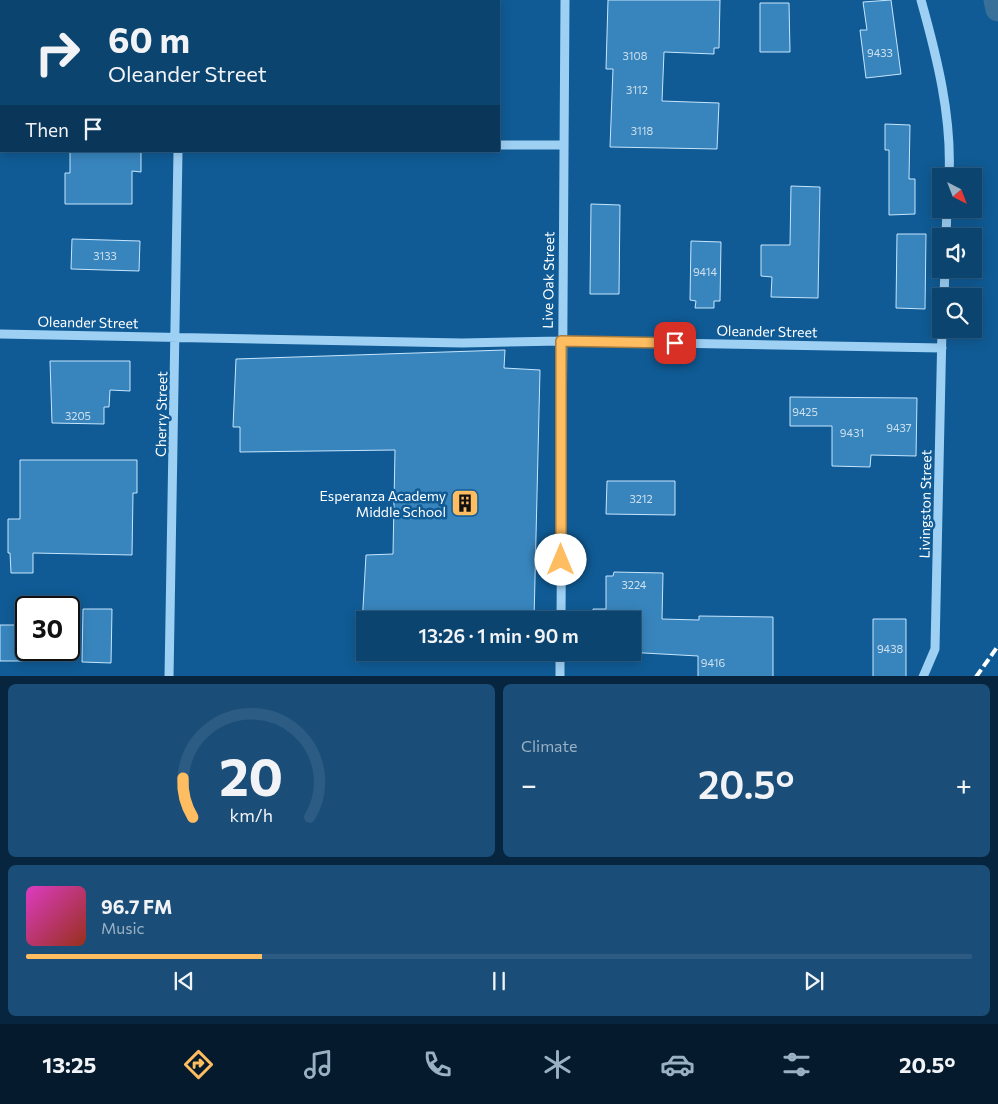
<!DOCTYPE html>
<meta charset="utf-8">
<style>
:root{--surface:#0c4470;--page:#1a4e78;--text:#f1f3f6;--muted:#9ab0c3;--line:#2c5c83;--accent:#ffbd61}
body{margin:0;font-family:Commissioner,sans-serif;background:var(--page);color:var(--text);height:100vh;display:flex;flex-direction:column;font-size:19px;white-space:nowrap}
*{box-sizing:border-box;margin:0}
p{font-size:16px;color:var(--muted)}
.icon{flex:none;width:28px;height:28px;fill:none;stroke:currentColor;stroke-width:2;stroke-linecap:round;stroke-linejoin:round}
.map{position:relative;height:676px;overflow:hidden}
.sheet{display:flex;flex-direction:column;gap:8px;padding:8px;background:#07253e;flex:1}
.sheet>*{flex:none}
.guide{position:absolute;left:0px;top:0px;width:500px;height:152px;box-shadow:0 2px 12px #0003,0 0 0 1px var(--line);background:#0c4470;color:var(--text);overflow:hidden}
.needle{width:32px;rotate:138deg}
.fabs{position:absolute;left:932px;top:168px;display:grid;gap:10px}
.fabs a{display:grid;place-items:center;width:50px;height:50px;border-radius:0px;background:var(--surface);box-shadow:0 2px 12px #0003,0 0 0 1px var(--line);font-size:25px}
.speed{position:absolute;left:15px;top:596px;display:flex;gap:10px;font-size:25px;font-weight:700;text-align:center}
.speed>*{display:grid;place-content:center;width:65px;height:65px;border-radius:50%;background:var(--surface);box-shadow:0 2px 12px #0003,0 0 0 1px var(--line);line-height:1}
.speed .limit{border:2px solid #111;border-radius:8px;background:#fff;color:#111}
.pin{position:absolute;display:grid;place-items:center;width:42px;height:42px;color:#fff;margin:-21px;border-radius:10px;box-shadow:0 2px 8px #0006}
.me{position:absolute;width:55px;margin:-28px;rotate:0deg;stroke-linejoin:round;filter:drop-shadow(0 0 4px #0008)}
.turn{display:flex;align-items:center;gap:18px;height:105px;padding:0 25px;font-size:22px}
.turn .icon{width:65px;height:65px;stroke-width:2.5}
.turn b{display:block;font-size:35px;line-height:42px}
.then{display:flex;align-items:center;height:48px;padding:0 25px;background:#0003;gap:10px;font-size:19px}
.big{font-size:38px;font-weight:600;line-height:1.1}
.sheet .card{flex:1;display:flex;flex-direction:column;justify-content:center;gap:8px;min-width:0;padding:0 18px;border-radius:8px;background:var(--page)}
.sheet .dial{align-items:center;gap:0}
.dial svg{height:130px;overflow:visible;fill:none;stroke:var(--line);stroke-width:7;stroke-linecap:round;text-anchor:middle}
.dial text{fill:var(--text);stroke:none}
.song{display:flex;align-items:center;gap:15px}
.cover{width:60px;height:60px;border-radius:8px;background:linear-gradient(135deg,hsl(310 70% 55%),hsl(10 70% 35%))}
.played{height:5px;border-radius:2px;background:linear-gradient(90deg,var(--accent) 25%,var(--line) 25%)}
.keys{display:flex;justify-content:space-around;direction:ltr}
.heat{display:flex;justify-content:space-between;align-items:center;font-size:28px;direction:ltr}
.sheet .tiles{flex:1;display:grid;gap:8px;grid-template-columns:1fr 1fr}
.card:last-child{grid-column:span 2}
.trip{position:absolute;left:356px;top:611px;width:285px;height:50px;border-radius:0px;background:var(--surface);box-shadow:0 2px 12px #0003,0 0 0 1px var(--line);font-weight:600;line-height:50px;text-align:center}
.dock{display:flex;height:80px;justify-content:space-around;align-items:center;background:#051b2d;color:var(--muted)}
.dock .icon{width:35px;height:35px}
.dock .active{color:var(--accent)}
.dock b{font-size:22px;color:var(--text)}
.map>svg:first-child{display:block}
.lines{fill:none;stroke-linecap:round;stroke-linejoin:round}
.canal{stroke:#397099;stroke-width:25}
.building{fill:#3885bd;stroke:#c6e6fe}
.minor{stroke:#9ed0f4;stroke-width:9}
.rail{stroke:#fff;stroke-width:4;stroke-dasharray:9 4;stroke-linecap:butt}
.route-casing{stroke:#a67b3f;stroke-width:12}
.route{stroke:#ffbd61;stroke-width:9}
.labels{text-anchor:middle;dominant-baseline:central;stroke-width:5;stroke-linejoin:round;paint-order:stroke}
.number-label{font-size:11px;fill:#cde0ee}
.street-label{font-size:14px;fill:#fff;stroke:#105b95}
.poi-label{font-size:14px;fill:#fff;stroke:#105b95;text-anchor:end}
</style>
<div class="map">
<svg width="998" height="677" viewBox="0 0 998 677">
<rect width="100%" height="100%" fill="#105b95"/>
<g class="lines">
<path class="canal" d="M996,0L998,9"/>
</g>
<path class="building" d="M608,0H720L719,48H714V54L664,52L662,101L719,103L717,149L610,147L613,69H606Z
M891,0L901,74L866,78L860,30H867L863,2Z
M760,3H789L790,52H760Z
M885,124L910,125L909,179H915V214L889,215V150H885Z
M70,151H141V172L132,171V204H65V173H70Z
M791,186L820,187L818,298L771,297L772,277L761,276V245H790Z
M591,204L620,205L619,294H590Z
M897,234H926L925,309L896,308Z
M72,239L140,241L139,271L71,269Z
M691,241L721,242L720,301H714V308H695L696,301L690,300Z
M505,350L504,368L540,370L534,620H365V652H533V660H360L366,555L393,554L395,450L240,452V427H233L236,359Z
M50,361H130V391L110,390L109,407H104V424L52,423Z
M790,397L917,398L916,456L871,455L870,467L832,466V426H790Z
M20,460H137V493H133L132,555L33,553V573H11L10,553H8V519H20Z
M607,481H675V515L606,514Z
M614,572L663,573L662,619L699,620V616L773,617V677H698V656L626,652H632V620H593V609H606V576H613Z
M83,609H112L111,663L82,662Z
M873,619H906V677H873Z
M0,625H26V661H0Z"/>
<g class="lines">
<path class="minor" d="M921,0C937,57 952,117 949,176
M180,1V0
M499,145H563
M946,236L947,209
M944,296L945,269
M0,334L462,343L561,341L942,348
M561,620L565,0
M169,677L178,151
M560,677V652
M923,677L935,649L942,329"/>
<path class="rail" d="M976,677L998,646"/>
</g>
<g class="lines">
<g class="route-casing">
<path id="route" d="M561,560V341L675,343"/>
</g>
<use href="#route" class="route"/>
</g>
<defs>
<g id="building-square" transform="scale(1.4375)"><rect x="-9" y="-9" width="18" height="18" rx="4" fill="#ffbd61" stroke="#105b95"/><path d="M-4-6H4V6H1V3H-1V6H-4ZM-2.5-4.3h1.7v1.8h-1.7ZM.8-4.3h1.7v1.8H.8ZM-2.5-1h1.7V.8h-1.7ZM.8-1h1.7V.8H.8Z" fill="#111"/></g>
</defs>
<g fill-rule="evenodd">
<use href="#building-square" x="465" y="503"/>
</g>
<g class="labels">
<g class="number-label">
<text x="880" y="52">9433</text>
<text x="635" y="55">3108</text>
<text x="637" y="89">3112</text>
<text x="642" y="130">3118</text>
<text x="105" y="255">3133</text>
<text x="705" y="271">9414</text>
<text x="805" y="411">9425</text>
<text x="78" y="415">3205</text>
<text x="899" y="427">9437</text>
<text x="852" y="432">9431</text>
<text x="641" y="498">3212</text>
<text x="634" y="584">3224</text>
<text x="890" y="648">9438</text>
<text x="713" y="662">9416</text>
</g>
<g class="street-label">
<text transform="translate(548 280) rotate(-89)">Live Oak Street</text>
<text transform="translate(88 322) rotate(1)">Oleander Street</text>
<text transform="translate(767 331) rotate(1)">Oleander Street</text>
<text transform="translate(161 414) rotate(-89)">Cherry Street</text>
<text transform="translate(925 504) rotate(-89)">Livingston Street</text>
</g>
<g class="poi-label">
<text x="446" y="495">Esperanza Academy<tspan x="446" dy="16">Middle School</tspan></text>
</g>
</g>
</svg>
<div class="fabs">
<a><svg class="needle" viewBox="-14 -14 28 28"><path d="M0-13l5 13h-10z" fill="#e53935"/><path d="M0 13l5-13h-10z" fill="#9ab0c3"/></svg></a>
<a><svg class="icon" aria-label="sound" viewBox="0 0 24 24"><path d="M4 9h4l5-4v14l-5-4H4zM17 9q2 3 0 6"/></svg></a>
<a><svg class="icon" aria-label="search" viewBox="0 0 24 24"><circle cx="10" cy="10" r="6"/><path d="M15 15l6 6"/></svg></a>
</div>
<div class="speed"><div class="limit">30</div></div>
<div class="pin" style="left:675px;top:343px;background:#d93025"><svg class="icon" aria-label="arrive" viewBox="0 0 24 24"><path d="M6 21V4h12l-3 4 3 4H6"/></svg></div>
<svg class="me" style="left:561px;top:560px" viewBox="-20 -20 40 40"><circle r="19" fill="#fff"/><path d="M0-13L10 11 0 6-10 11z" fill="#ffbd61"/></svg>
<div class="trip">13:26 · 1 min · 90 m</div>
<div class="guide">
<div class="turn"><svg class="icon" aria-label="right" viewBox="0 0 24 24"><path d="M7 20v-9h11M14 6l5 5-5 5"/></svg><div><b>60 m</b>Oleander Street</div></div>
<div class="then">Then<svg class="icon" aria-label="arrive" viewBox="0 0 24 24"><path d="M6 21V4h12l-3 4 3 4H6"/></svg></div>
</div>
</div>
<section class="sheet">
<div class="tiles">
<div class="card dial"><svg viewBox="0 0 100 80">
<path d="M14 69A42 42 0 1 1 86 69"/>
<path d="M14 69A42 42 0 0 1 8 45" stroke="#ffbd61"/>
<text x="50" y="56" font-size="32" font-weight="700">20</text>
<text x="50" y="72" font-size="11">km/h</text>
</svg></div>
<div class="card"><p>Climate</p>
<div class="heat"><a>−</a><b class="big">20.5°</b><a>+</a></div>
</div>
<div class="card">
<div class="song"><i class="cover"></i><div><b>96.7 FM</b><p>Music</p></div></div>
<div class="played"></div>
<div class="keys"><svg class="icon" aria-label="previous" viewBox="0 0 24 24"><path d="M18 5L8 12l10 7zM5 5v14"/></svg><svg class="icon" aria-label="pause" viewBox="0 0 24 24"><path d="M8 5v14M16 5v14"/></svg><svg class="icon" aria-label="next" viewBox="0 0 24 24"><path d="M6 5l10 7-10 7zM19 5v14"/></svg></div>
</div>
</div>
</section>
<nav class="dock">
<b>13:25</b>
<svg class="icon active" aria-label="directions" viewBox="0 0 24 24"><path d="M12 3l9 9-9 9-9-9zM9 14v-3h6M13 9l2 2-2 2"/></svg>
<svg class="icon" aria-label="music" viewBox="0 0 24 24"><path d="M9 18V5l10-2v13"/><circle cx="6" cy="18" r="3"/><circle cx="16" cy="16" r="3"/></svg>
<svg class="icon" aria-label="phone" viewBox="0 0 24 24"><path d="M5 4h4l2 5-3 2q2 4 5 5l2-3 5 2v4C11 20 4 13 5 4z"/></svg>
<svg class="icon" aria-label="climate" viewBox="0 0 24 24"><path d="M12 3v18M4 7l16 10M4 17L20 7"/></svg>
<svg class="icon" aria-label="car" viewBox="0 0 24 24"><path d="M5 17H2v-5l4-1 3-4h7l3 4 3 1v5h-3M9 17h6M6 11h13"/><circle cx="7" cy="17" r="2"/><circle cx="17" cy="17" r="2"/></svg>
<svg class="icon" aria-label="filters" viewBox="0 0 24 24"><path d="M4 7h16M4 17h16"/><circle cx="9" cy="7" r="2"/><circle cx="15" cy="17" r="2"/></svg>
<b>20.5°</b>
</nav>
